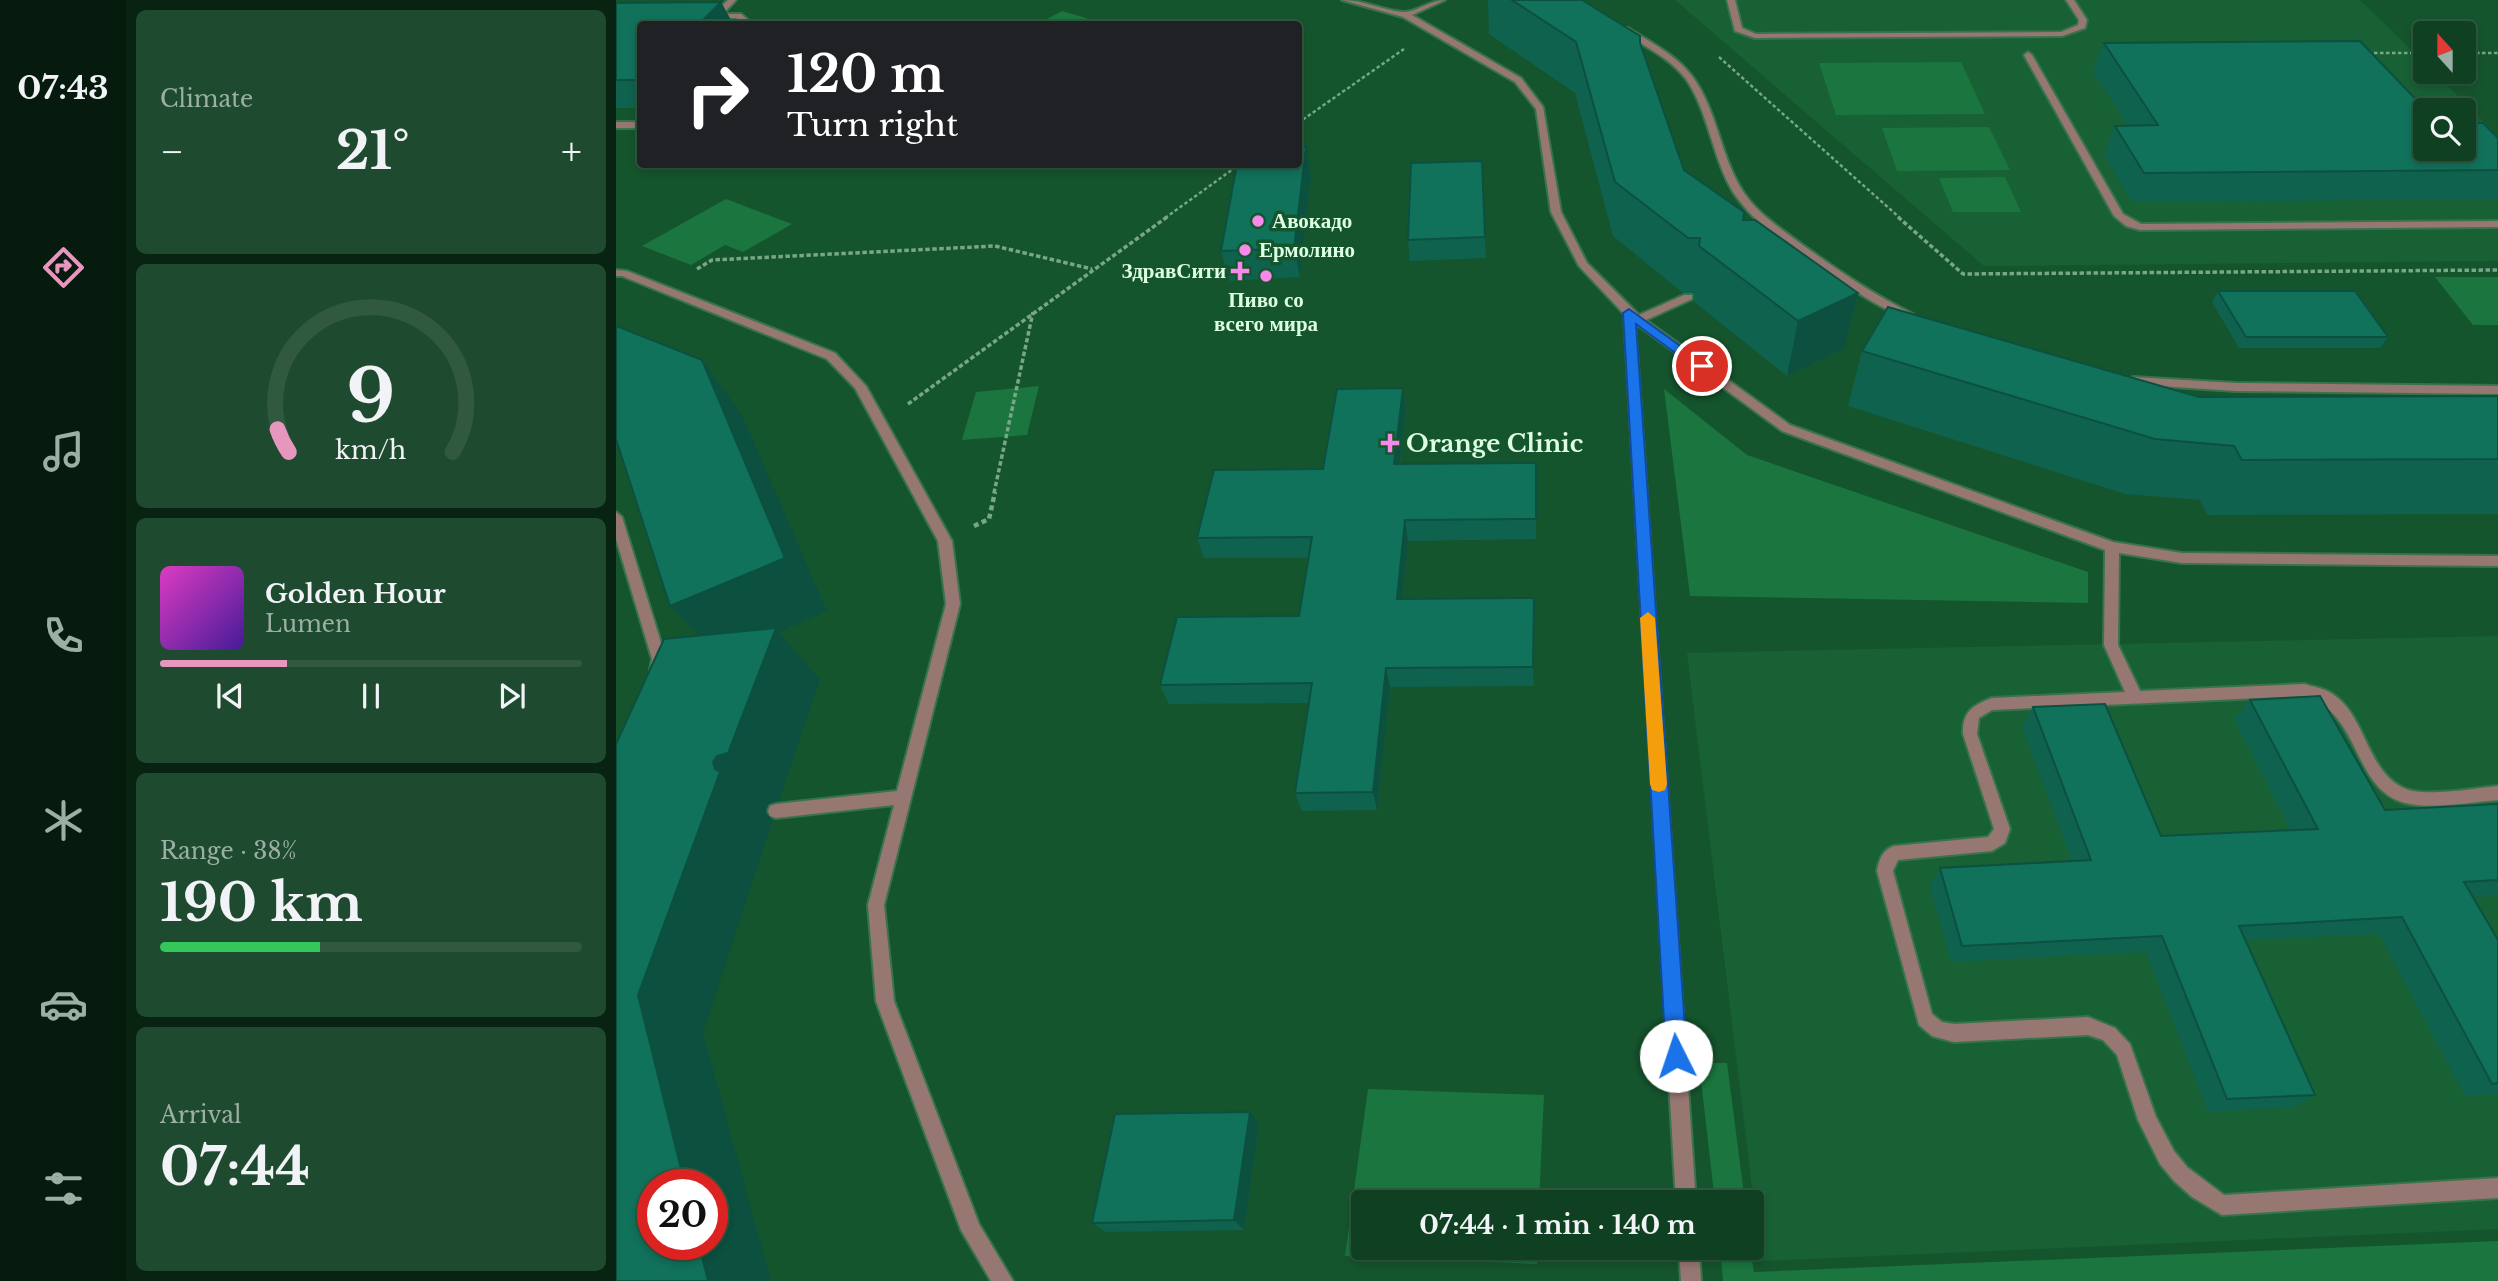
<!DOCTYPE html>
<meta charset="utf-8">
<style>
:root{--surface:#104022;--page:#1e4b2f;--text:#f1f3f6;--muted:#9cafa5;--line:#305940;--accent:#e797bd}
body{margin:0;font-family:"Libre Baskerville",serif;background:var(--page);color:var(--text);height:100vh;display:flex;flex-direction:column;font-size:26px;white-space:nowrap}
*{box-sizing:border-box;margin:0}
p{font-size:23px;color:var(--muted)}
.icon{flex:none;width:38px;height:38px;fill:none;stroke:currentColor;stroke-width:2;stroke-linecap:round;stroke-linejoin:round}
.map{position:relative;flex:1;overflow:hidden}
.panel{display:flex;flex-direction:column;gap:10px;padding:10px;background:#092313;width:490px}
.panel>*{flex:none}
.top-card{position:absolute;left:21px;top:21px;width:665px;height:147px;border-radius:7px;box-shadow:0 4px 10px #0003,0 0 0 2px var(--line);background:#202124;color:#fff;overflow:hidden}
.needle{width:46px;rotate:339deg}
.buttons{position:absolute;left:1797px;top:21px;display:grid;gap:14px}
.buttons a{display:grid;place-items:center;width:63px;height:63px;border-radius:7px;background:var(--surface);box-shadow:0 4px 10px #0003,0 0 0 2px var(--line);font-size:35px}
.speed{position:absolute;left:21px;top:1169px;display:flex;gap:14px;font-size:35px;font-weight:700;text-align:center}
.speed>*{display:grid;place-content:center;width:91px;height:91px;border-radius:50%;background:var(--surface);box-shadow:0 4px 10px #0003,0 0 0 2px var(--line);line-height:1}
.speed .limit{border:10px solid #d22;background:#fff;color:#111}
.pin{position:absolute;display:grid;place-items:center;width:60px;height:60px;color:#fff;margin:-30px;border:4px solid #fff;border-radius:50%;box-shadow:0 2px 7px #0007}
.me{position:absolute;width:77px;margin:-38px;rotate:356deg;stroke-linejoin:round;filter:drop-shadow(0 0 5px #0008)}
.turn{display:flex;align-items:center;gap:24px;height:147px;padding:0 35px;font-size:32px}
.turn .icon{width:91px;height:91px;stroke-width:2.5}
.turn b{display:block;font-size:49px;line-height:60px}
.big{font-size:52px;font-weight:700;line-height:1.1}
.panel .card{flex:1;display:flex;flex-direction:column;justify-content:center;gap:10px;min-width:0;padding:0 24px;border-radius:10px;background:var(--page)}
.panel .dial{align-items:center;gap:0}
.dial svg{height:182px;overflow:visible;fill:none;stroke:var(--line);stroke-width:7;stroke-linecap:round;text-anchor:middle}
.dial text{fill:var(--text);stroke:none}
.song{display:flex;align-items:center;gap:21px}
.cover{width:84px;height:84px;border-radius:10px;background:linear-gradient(135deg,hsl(310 70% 55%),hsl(260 70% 35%))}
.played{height:7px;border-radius:4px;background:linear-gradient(90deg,var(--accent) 30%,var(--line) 30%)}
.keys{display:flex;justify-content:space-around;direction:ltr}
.heat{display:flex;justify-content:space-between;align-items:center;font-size:38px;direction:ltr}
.charge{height:10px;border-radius:5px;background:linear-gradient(90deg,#34c759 38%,var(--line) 0)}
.trip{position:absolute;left:735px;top:1190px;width:413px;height:70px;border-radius:7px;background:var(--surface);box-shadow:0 4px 10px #0003,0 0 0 2px var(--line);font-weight:700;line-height:70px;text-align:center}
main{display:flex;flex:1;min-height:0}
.menu{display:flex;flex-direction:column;width:126px;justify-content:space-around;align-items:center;background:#061a0e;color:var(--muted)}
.menu .icon{width:49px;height:49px}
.menu .selected{color:var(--accent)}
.menu b{font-size:32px;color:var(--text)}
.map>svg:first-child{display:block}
.built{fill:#186135;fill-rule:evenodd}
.green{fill:#1a763e}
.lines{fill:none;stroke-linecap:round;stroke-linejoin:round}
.lane-casing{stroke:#39734e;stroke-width:4}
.path-far2{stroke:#77a787;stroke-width:2.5;stroke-dasharray:3.5 2.5;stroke-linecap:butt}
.path-far1{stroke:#77a787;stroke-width:3.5;stroke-dasharray:4.5 2.5;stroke-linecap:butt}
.path{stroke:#77a787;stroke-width:4.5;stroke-dasharray:5 3.5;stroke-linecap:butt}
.lane{fill:#977771;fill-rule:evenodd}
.wall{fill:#0f624e}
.shaded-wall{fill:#0c5040}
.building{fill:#11725b;stroke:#0c5040;stroke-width:2}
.route{fill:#1a73e8;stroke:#114b97;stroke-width:2}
.slow{fill:#f59e0b}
.poi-dot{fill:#f888ea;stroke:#15552d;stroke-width:2.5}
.labels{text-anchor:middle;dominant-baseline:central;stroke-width:7;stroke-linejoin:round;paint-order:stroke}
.far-poi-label{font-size:21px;font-weight:bold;fill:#defde5;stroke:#15552d;text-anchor:start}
.poi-label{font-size:24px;font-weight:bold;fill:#defde5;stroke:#15552d;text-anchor:start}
</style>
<main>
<nav class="menu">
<b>07:43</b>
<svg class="icon selected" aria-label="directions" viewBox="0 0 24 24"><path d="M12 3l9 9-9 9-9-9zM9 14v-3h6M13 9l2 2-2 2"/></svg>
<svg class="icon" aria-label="music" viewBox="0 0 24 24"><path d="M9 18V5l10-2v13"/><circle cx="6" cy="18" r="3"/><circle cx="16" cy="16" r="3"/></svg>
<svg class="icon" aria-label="phone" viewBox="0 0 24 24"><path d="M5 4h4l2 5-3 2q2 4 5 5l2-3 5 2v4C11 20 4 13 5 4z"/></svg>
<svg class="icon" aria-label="climate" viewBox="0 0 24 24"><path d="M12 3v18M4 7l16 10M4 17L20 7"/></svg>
<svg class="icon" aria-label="car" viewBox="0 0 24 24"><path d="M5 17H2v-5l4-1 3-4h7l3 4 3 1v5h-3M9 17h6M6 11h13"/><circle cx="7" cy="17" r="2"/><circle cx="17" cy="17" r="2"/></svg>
<svg class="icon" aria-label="filters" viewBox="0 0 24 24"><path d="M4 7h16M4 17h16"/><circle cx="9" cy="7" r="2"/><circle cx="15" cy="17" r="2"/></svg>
</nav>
<section class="panel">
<div class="card"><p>Climate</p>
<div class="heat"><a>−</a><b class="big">21°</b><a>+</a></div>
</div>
<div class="card dial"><svg viewBox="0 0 100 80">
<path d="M14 69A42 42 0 1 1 86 69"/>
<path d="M14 69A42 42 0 0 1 9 59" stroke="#e797bd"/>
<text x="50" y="56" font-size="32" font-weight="700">9</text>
<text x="50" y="72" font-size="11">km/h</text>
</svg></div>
<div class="card">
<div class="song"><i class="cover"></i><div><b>Golden Hour</b><p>Lumen</p></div></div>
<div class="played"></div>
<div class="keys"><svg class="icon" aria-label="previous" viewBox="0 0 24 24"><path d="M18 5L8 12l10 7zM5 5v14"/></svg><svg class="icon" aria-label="pause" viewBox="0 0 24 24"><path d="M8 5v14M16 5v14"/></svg><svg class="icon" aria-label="next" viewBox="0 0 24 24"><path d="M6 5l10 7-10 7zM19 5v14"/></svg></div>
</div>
<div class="card"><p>Range · 38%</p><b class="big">190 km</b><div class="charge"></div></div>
<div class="card"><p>Arrival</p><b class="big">07:44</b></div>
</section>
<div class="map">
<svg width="1882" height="1281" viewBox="0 0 1882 1281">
<rect width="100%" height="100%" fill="#15552d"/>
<path class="built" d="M1059,0H1744L1809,63L1810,72H1818L1882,136V261L1368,266ZM1810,110H1848V149H1810Z
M1882,636V1229L1145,1261L1071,653Z"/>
<path class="green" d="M446,11L490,24H422Z
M1345,62L1369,114L1220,115L1203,63Z
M1373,127L1394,170L1281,171L1266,128Z
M1389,177L1405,212H1337L1323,178Z
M110,199L176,224L127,252L109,245L75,265L26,246Z
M1819,277H1882V325H1857Z
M423,386L411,435L346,440L360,392Z
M1048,389L1131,455L1472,572V603L1074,596Z
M1083,1063H1111L1129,1202H1099Z
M752,1089L928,1095L923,1202H747V1248H921V1264L729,1256Z
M1882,1241V1281H1107L1104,1248H1134L1138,1272Z"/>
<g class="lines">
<g class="lane-casing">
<path id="lane" d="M112,0H120L107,14H125L137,24H128L120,18H97V14Z
M726,0C747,0 766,10 787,12C799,13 814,0 829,0L796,15L905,78L927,107L945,212L971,263L1023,315L1068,295H1076V299L1030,320L1174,425L1497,542L1566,553L1882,556V566L1566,563L1503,553L1502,645L1524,691L1689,684C1697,687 1707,688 1715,693C1751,715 1750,773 1790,789C1810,797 1860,788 1882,786V800C1853,802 1818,810 1789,803C1736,789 1746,714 1689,696L1376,710L1363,718L1361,734L1394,829L1389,843L1376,851L1282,860L1277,871L1316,1014L1326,1022L1338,1024L1472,1017L1499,1028L1514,1044L1540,1117L1558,1151L1571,1167L1608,1195L1882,1178V1198L1606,1215L1576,1197L1558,1181L1544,1164L1522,1120L1501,1055L1487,1040L1472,1035L1338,1042L1316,1036L1303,1025L1261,871C1263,860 1266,850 1278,846L1372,837L1378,829L1347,734C1346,712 1357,705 1376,698L1509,692L1488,645L1489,550L1166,431L1019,323L1080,1202H1060L1008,314L963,266L935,212L920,109L899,82L787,17Z
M1111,0H1119L1126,28L1140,34L1445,32L1462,25L1463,20L1450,0H1458L1471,20L1469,28L1446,36L1139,38L1119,31Z
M1006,28H1012C1034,42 1060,55 1076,76C1102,111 1104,157 1128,193C1143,215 1167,230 1188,246C1223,271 1258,295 1297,314V318C1273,321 1163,239 1141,220C1132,212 1124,202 1117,192C1096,157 1093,113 1070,79C1054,58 1028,46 1006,32Z
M1412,52L1416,55L1507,214L1525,224L1882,221V227L1524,230L1510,226L1498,216L1408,55Z
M0,122H24V128H0Z
M0,270L11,271L219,353L250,386L336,541L344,604L268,905L278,1001L363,1224L397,1281H375L345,1230L260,1001L252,905L278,805L160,818L154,816L152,811L154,806L160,804L281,791L330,604L322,541L239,388L211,359L6,276H0Z
M1517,377L1620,383L1882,386V394L1620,391L1513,384L1511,381Z
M0,512L6,517L50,659L46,674H36L34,670L36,659L0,539Z
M1063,1248H1083L1085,1281H1065Z"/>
</g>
<path class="path-far2" d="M1752,53H1810
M1848,53H1882
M1103,57L1284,218
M682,123L788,49
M549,218L624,164"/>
<path class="path-far1" d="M1282,217L1347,274L1882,270
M81,269L96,260L379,246L476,269
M292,404L551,217
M378,493L417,312"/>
<path class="path" d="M358,526L373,519L379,492"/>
<use href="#lane" class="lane"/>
</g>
<path class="wall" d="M872,0H966L1024,43L1068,170L1127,220L1242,293L1229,348L1171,376L1077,301L1078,293H1067L997,236L959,93L873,34Z
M105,2L117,24H24V108H0V3Z
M1488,43L1810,149L1882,138V199L1516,202L1488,155L1499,126H1512L1477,71Z
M690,147L695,176L684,277L613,281L605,251Z
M866,161L870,258L794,261L792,240Z
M1602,291L1772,337L1764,348H1623L1596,302Z
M1246,351L1583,397L1882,396V514L1591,515L1584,500L1509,494L1232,406Z
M787,388L790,409L784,464L920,484V539L792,541L786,599L918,598V686L774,687L761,810L686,811L679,793L693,703L553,704L544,685L683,616L693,558H588L581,538L707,469Z
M1634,700L1769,810L1882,804V896L1857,897L1882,940V1094L1849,1096L1763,934L1630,940L1699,1095L1678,1107L1592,1112L1530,952L1335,962L1314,885L1324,868L1456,861L1406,727L1417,707L1545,836L1675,831L1618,719Z
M643,1124L628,1230L490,1232L476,1223Z"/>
<path class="shaded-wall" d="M105,2L117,24H83Z
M690,147L695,176L684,277L678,248Z
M1242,293L1229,348L1171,376L1182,321Z
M86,360L126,415L211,611L163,632L204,680L163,801L153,804L150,810L151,814L157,820L87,1033L155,1281H92L83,1244H96V1185H69L22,995L99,769L97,762L104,658L54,606Z
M787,388L790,409L781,485L778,464Z
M789,520L792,541L784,619L781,599Z
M918,598V686L917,667Z
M770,668L774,687L761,810L757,792Z
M634,1112L643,1124L628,1230L618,1220Z"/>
<path class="building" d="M896,0H966L1024,36V43L1068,170L1128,212L1127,220H1139L1242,293L1182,321L1083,246L1084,238H1072L999,182L960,42Z
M105,2L83,24H24V80H0V3Z
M1744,41L1810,110V149H1848V123H1867L1882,138V170L1528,173L1499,126L1542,125L1488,43Z
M682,147H690L678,248L605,251L621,164H682Z
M866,161L869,237L792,240L795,163Z
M1602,291H1739L1772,337H1630Z
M1272,307L1583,397L1882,396V459L1626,460L1618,446L1539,439L1246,351Z
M0,326L86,360L169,558L54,606L0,439Z
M787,388L778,464L920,463V519L789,520L781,599L918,598L917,667L770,668L757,792L679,793L696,683L544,685L561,617L683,616L696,537L581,538L598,470L707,469L721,389Z
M160,628L112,753L101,756L97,762L99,769L104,772L22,995L69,1185H37V1244H83L92,1281H0V744L48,639Z
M1704,696L1769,810L1882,804V880L1848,882L1882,940V1083L1876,1084L1786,917L1623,926L1699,1095L1611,1099L1546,936L1346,946L1324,868L1475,860L1417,707L1489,704L1545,836L1702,829L1634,700Z
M634,1112L618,1220L476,1223L499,1114Z"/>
<path class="route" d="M1013,309L1092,366L1090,369H1081L1020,324L1071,1056L1068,1063L1060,1066L1053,1063L1050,1056L1007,313Z"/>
<path class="slow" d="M1032,612L1039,618L1051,784L1049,790L1043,792L1036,790L1034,784L1024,618Z"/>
<g class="poi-dot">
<circle cx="642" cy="221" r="7"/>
<circle cx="629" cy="250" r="7"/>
<path d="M620.5 260.5h7v7h7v7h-7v7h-7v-7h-7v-7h7z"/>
<circle cx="650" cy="276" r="7"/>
<path d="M770.5 432.5h7v7h7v7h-7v7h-7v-7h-7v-7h7z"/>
</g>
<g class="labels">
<g class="far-poi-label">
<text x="656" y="221">Авокадо</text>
<text x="643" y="250">Ермолино</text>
<text x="610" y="271" text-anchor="end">ЗдравСити</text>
<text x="650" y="300" text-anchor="middle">Пиво со<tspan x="650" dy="24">всего мира</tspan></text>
</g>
<g class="poi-label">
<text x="790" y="443">Orange Clinic</text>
</g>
</g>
</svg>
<div class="buttons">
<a><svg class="needle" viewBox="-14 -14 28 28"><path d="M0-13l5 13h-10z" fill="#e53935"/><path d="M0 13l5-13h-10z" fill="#9cafa5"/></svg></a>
<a><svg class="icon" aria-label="search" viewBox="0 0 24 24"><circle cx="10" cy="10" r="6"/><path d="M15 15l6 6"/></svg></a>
</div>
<div class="speed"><div class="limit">20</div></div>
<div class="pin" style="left:1086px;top:366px;background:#d93025"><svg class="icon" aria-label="arrive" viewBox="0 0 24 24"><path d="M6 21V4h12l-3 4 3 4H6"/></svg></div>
<svg class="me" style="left:1060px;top:1056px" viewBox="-20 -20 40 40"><circle r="19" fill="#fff"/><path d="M0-13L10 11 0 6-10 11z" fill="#1a73e8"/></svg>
<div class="trip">07:44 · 1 min · 140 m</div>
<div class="top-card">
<div class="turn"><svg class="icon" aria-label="right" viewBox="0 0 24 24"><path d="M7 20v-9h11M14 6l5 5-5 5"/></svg><div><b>120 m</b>Turn right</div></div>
</div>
</div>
</main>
